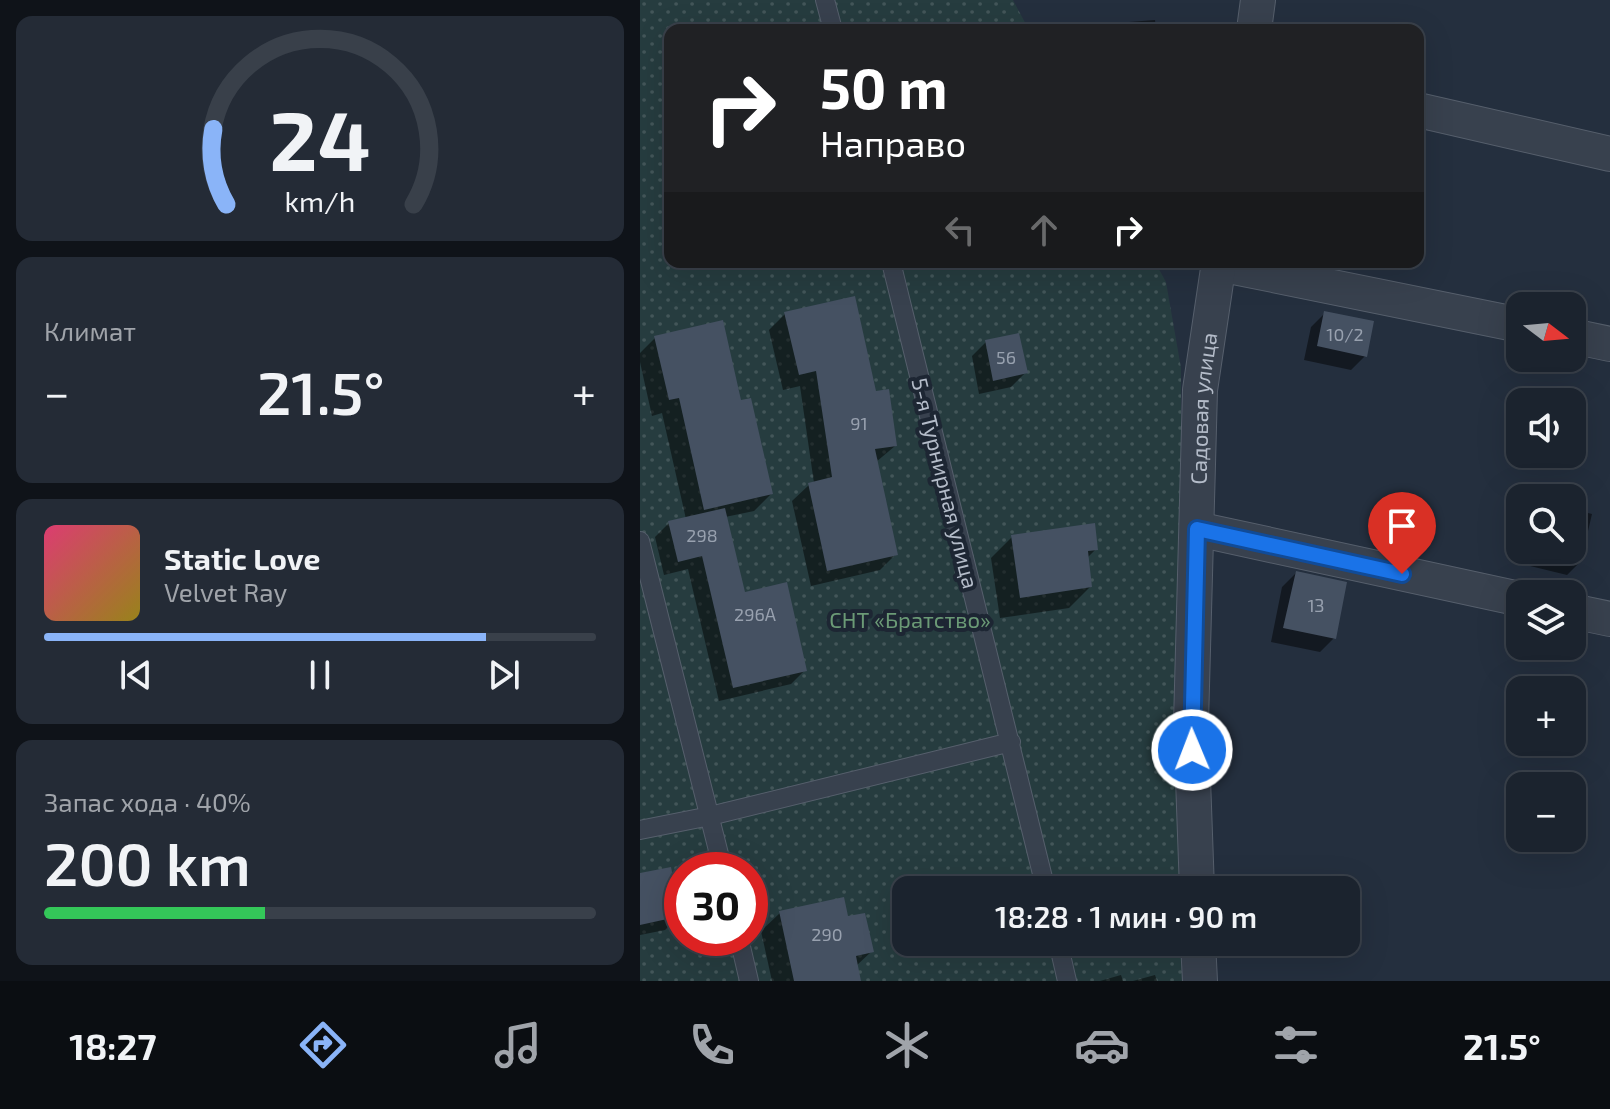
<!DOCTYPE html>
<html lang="ru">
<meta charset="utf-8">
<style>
:root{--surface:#1b232e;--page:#242b36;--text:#f1f3f6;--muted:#a0a4aa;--line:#39404a;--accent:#8ab4f8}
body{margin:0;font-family:"Exo 2",sans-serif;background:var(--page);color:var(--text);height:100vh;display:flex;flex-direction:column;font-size:30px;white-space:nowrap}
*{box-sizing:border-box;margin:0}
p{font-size:26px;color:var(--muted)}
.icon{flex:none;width:44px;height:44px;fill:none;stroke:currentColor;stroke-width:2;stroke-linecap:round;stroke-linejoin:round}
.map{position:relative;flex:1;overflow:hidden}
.drawer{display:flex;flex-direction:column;gap:16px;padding:16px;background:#0f1319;width:640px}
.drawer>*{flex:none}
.hud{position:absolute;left:24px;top:24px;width:760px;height:244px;border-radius:16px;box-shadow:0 8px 32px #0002,0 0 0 2px var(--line);background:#202124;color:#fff;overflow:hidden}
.needle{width:52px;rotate:106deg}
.fabs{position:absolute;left:866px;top:292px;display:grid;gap:16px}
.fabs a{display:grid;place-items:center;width:80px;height:80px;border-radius:16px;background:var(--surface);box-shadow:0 8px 32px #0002,0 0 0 2px var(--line);font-size:40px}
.speed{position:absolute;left:24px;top:852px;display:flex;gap:16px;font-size:40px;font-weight:700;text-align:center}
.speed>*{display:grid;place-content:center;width:104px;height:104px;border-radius:50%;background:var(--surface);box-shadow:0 8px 32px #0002,0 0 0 2px var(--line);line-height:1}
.speed .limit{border:12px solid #d22;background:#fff;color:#111}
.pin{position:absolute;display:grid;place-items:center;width:68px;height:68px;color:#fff;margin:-82px -34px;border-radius:50% 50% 50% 0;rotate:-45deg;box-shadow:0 0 8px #0007}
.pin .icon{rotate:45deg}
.me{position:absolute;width:88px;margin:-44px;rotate:359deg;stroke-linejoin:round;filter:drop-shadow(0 0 6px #0008)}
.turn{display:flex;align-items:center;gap:28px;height:168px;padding:0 24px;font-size:36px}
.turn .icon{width:104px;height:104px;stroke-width:2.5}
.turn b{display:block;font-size:56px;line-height:68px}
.lanes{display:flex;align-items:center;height:76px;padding:0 24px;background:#0003;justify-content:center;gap:40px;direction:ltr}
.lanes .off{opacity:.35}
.big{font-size:60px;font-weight:600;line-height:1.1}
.drawer .card{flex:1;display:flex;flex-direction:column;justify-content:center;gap:12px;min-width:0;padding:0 28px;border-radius:16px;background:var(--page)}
.drawer .dial{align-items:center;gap:0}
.dial svg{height:208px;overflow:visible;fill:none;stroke:var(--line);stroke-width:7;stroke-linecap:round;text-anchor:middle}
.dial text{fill:var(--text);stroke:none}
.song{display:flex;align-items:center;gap:24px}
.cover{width:96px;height:96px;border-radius:12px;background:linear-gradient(135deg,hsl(340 70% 55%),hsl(50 70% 35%))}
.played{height:8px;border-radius:4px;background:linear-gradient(90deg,var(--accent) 80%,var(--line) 80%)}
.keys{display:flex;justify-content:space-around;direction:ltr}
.heat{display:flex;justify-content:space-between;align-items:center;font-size:44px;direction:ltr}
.charge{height:12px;border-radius:6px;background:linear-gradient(90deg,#34c759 40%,var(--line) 0)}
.trip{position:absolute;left:252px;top:876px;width:468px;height:80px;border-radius:16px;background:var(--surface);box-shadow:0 8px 32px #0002,0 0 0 2px var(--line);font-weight:600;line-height:80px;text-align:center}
.dock{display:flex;height:128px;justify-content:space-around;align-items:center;background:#0b0e12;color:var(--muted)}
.dock .icon{width:56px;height:56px}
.dock .current{color:var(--accent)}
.dock b{font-size:36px;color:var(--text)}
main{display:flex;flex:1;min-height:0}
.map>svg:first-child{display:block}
.garden{fill:url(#garden-dots);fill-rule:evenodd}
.shadow{fill:#0007}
.building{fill:#455162}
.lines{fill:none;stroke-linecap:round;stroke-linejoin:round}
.service-casing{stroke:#565f6c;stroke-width:20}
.minor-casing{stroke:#565f6c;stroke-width:36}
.service{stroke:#38414e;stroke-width:18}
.minor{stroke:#38414e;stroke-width:34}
.route-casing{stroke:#114b97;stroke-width:20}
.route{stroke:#1a73e8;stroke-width:14}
.labels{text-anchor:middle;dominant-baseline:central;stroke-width:8;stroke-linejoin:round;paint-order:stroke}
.number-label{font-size:18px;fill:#98a1af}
.street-label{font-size:22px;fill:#b4bcc9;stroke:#1d2633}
.park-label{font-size:22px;fill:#6b9a76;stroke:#1d2633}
</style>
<main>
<section class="drawer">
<div class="card dial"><svg viewBox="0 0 100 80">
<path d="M14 69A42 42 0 1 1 86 69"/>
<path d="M14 69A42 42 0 0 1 9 40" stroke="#8ab4f8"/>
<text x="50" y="56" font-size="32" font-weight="700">24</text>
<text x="50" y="72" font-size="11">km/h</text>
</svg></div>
<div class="card"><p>Климат</p>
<div class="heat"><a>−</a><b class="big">21.5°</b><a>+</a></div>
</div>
<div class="card">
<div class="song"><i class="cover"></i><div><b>Static Love</b><p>Velvet Ray</p></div></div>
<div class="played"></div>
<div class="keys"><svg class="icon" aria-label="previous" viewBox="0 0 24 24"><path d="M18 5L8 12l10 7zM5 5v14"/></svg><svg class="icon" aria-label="pause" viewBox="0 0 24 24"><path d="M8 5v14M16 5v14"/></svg><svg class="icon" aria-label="next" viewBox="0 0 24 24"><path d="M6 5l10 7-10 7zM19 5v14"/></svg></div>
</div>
<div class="card"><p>Запас хода · 40%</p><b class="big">200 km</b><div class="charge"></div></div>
</section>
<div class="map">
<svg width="970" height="981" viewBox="0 0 970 981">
<defs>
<pattern id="garden-dots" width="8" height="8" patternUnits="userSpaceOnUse" patternTransform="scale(2)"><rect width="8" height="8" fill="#263c3f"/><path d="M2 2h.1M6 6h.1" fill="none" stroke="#435659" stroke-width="1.8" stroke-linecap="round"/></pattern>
</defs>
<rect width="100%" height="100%" fill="#242f3e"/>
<path class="garden" d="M0,0H373L389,30H30V262H515L526,282L541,368V890H266V942H543L546,981H0ZM42,870H110V938H42Z"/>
<path class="shadow" d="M515,20L516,30H433L437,26Z
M631,262H702L687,279Z
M685,313L725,356L711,370L664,360L671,327Z
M145,314L235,393L255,446L236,462L256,554L240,570L171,586L152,501L169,485L174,483L160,386L143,390L129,330Z
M15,338L100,402L131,494L114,511L85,517L103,594L165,670L151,684L79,701L48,569L24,575L15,537L29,523L46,519L22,413L12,416L0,362V353Z
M346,342L385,373L371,387L339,394L332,356Z
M932,509L952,514L941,561L927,575L886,565L890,550H932Z
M372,537L456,549L447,558L450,587L429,608L360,618L351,558Z
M656,573L694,638L680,652L631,642L642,587Z
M0,875L39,916L25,930L0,935Z
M140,913L206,918L232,951L216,966V981H132L121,931Z
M481,975L483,981H460Z
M515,975L517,981H493Z"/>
<path class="building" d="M215,296L236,391L249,389L257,446L235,449L258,555L187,571L168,483L192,477L176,371L159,375L144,312Z
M684,311L734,321L727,357L677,346Z
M83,320L101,400L111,398L133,494L64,510L39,398L29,400L14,336Z
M379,333L388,373L353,381L345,340Z
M85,508L105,592L147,582L167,671L93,688L62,556L38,562L28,521Z
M455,523L458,550L448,551L452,587L380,598L371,535Z
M656,571L707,582L696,639L643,628Z
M31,867L41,916L0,925V873Z
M204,897L208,916L225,913L234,952L216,956L221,981H154L139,911Z"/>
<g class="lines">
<g class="service-casing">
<path id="service" d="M185,0L193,30
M251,262L406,890
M0,541L83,870
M0,830L70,816L371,742
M99,938L109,981
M418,942L427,981"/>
</g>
<g class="minor-casing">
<g id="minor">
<path d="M614,30L618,0"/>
<path d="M778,110L970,154"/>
<path d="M579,264L880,325"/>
<path d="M932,336L970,344"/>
<path d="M557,529L880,599"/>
<path d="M932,611L970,619"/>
<path id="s1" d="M557,890L551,723L560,390L579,262"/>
<path d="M558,942L560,981"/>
</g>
</g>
<use href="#service" class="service"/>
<use href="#minor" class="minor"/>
</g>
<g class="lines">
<g class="route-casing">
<path id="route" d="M552,750L557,529L762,574"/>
</g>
<use href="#route" class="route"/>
</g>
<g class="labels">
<g class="number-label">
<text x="705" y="334">10/2</text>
<text x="366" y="357">56</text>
<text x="219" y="423">91</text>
<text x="62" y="535">298</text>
<text x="676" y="605">1З</text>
<text x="115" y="614">296А</text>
<text x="187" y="934">290</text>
</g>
<g class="street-label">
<text stroke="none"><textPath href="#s1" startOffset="482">Садовая улица</textPath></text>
<text transform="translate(306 483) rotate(76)">5-я Турнирная улица</text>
</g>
<g class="park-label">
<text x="270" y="619">СНТ «Братство»</text>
</g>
</g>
</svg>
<div class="fabs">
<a><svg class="needle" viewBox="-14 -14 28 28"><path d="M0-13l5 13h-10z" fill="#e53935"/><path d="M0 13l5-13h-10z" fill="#a0a4aa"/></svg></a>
<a><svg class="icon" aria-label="sound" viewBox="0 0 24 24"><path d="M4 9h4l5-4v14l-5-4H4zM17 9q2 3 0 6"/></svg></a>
<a><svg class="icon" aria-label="search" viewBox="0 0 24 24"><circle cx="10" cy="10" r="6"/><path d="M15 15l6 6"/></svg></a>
<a><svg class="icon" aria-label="layers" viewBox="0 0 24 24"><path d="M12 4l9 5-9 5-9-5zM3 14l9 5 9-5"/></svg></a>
<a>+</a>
<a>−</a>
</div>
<div class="speed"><div class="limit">30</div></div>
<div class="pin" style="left:762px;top:574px;background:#d93025"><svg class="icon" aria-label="arrive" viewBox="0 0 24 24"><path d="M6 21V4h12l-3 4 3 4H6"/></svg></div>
<svg class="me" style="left:552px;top:750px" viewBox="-20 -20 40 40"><circle r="17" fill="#1a73e8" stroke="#fff" stroke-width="3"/><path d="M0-11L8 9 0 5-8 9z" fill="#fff"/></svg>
<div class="trip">18:28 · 1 мин · 90 m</div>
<div class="hud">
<div class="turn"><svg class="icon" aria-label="right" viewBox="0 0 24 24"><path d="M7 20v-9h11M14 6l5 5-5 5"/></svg><div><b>50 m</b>Направо</div></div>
<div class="lanes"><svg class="icon off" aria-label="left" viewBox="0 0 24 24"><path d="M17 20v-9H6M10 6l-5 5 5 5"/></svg><svg class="icon off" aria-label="ahead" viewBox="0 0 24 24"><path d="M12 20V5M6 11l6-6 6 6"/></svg><svg class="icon" aria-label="right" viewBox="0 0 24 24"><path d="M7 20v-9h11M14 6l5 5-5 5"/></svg></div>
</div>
</div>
</main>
<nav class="dock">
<b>18:27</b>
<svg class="icon current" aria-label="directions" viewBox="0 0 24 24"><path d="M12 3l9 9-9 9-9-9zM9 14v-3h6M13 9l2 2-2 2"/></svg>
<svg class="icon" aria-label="music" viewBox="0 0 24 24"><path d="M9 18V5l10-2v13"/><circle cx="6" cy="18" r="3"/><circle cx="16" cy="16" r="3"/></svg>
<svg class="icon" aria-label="phone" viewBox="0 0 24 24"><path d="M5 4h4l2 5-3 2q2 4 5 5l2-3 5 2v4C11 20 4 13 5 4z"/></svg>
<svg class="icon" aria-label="climate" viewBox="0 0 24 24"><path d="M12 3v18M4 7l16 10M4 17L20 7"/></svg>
<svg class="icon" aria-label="car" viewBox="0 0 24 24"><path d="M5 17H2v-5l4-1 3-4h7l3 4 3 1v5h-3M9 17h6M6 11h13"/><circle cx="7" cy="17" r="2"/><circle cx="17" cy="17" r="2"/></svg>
<svg class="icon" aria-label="filters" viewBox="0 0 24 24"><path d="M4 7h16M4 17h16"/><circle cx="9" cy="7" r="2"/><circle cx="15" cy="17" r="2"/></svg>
<b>21.5°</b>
</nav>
